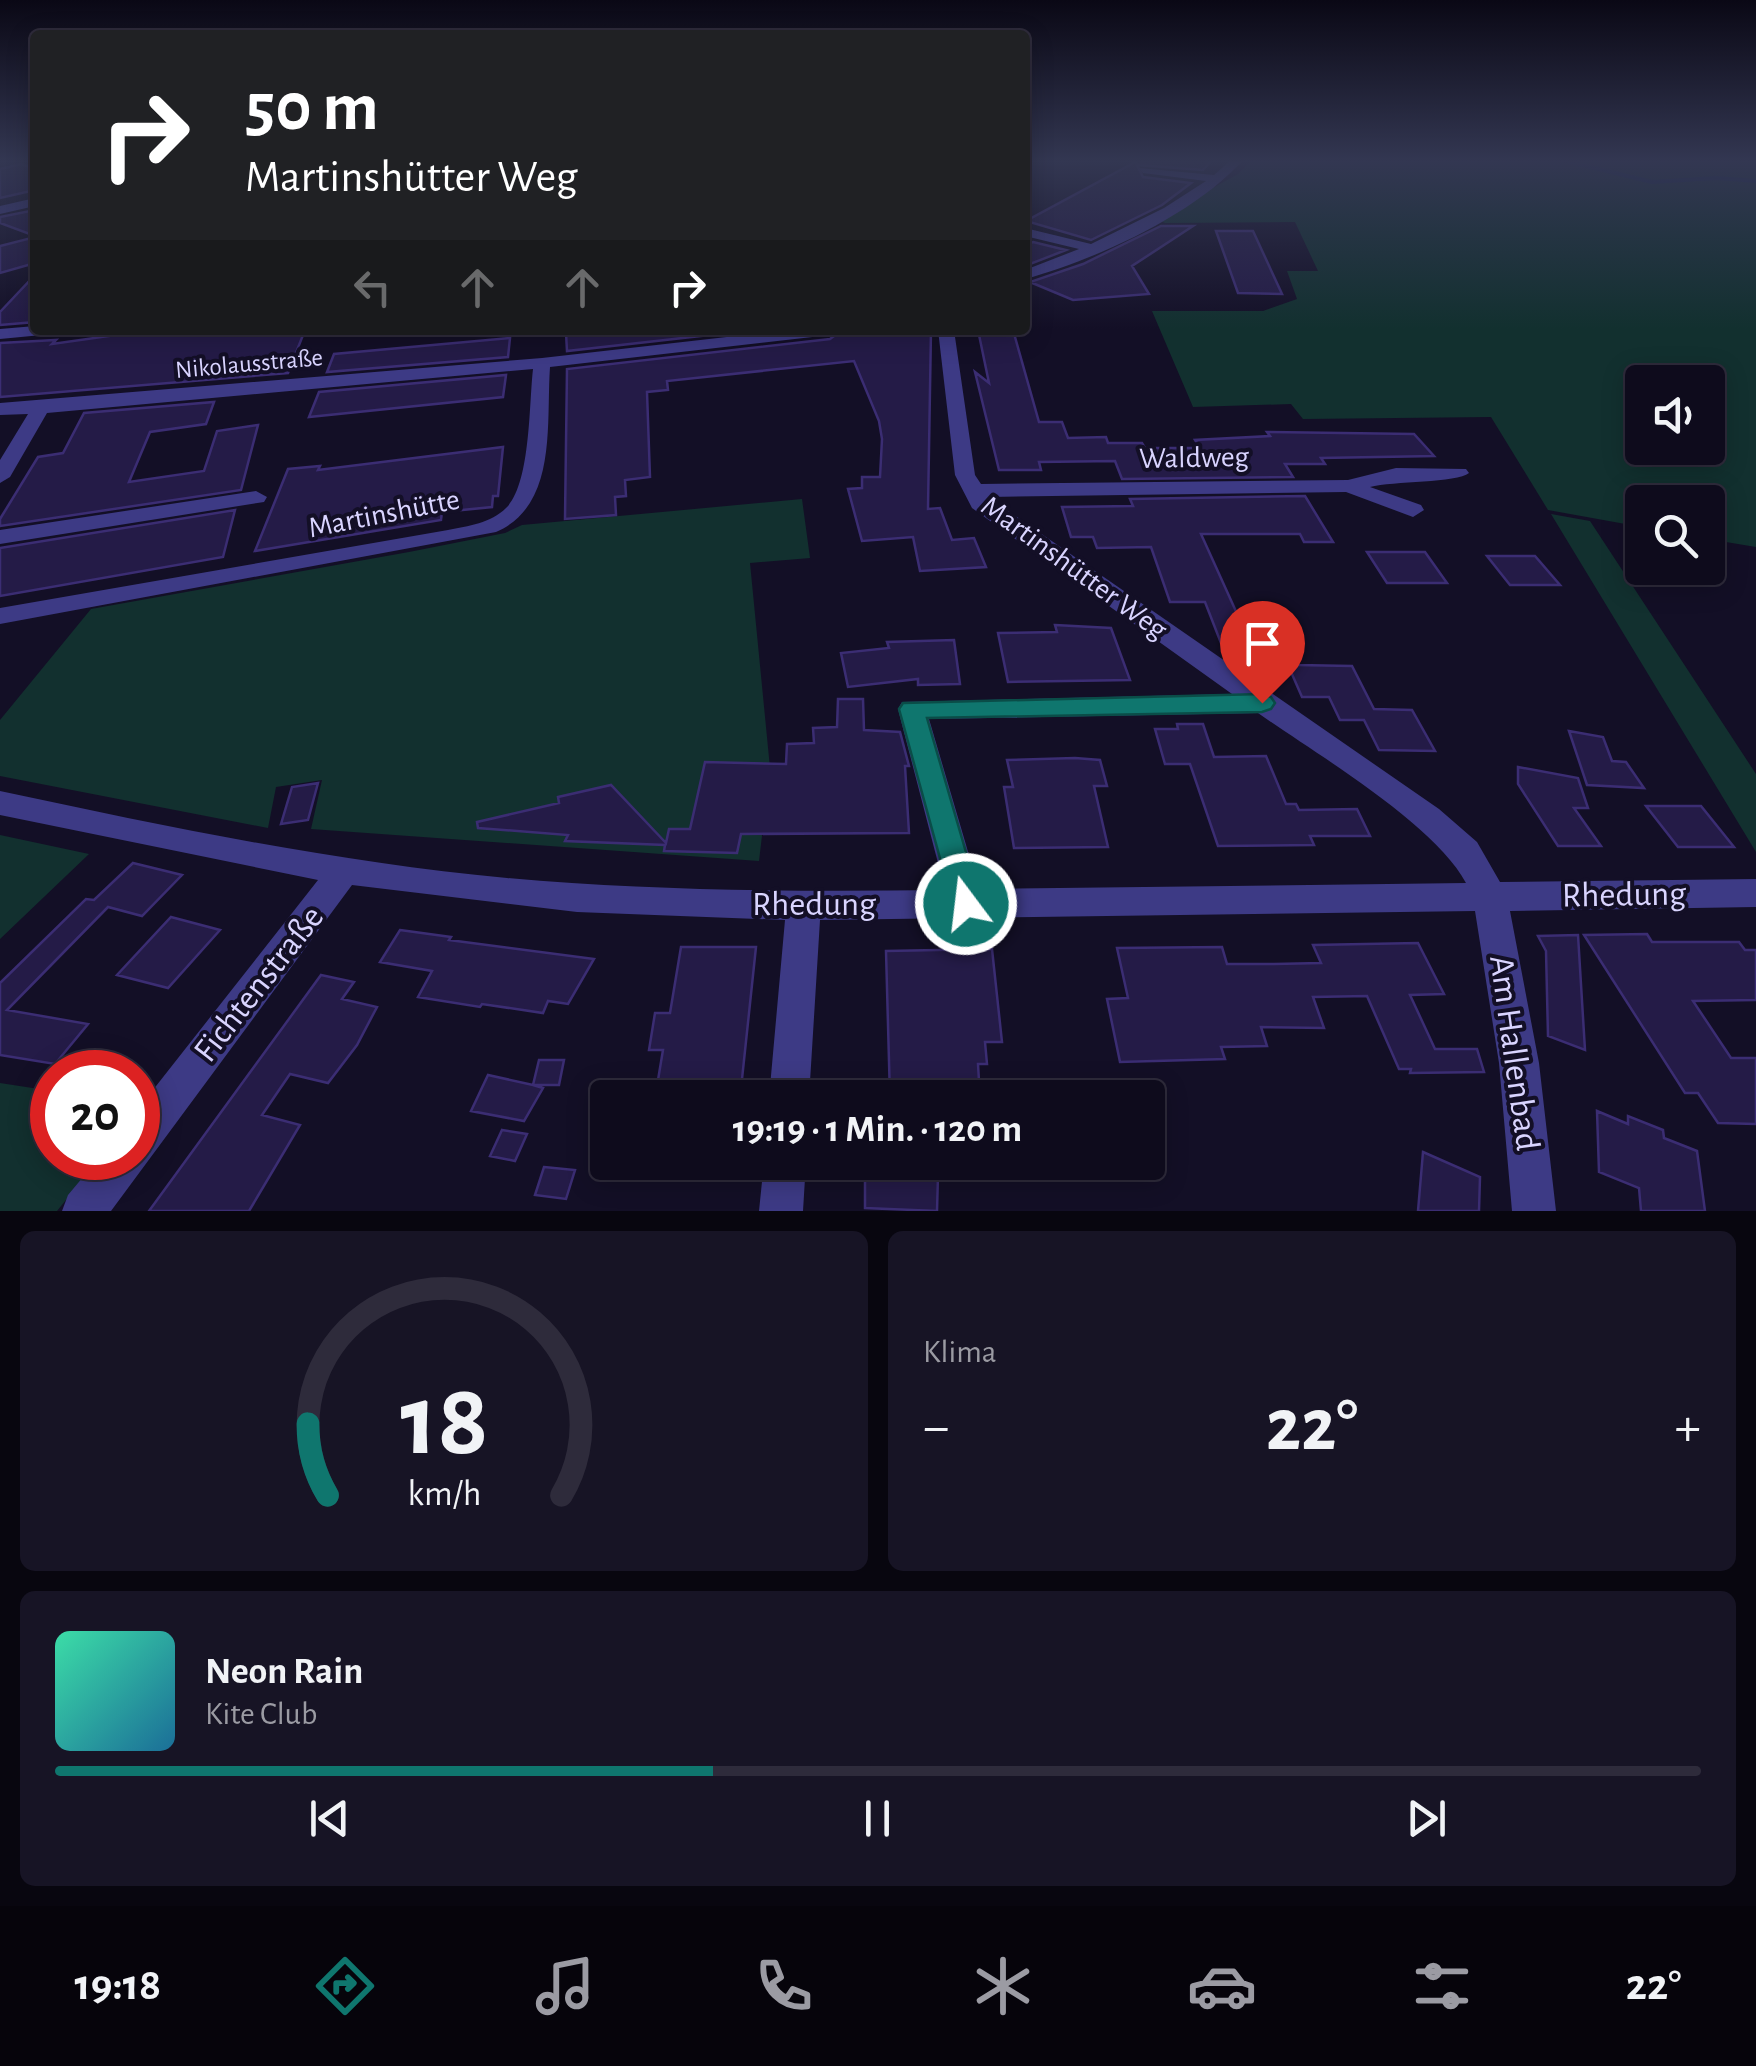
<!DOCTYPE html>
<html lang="de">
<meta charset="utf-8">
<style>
:root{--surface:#0e0b1c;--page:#171425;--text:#f1f3f6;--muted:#9b9ba3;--line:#2e2b3b;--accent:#0f766e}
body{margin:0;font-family:"Alegreya Sans",sans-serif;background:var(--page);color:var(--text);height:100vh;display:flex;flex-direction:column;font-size:38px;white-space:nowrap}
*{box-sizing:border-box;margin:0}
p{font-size:32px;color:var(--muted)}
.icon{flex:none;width:55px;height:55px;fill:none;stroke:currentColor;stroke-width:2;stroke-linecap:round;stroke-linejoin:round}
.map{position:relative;height:1211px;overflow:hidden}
.sheet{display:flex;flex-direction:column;gap:20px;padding:20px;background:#08060f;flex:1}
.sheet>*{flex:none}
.top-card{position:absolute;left:30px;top:30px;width:1000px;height:305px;border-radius:10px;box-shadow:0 5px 25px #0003,0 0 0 2px var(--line);background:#202124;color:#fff;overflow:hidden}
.controls{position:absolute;left:1625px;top:365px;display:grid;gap:20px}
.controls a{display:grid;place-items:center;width:100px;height:100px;border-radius:10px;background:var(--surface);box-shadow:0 5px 25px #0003,0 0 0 2px var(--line);font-size:50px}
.speed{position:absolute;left:30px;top:1050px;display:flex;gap:20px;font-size:50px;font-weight:700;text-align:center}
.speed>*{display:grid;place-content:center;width:130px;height:130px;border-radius:50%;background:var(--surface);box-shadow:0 5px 25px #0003,0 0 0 2px var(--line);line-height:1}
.speed .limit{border:15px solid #d22;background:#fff;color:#111}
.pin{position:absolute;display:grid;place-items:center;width:85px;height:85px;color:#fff;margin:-102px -42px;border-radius:50% 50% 50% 0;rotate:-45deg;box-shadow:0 0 10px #0007}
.pin .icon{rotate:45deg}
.me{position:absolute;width:110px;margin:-55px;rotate:345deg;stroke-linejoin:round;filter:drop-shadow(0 0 8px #0008)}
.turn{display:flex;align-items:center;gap:35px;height:210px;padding:0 50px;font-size:45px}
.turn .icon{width:130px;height:130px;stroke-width:2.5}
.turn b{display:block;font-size:70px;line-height:85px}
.lanes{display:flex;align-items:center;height:95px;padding:0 50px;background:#0003;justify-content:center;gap:50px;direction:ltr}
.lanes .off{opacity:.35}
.big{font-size:75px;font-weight:600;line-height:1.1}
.sheet .tile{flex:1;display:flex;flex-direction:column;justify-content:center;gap:15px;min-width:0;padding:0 35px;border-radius:15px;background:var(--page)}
.sheet .dial{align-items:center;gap:0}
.dial svg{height:260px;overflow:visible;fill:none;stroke:var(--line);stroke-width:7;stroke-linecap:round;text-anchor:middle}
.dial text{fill:var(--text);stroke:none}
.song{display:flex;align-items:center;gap:30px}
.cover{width:120px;height:120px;border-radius:15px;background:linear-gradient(135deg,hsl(160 70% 55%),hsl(200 70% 35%))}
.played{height:10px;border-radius:5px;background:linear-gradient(90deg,var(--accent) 40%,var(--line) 40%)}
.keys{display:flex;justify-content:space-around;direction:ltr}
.heat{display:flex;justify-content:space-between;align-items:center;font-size:55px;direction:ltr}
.sheet .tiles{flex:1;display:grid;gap:20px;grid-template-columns:1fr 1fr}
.tile:last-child{grid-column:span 2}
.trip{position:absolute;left:590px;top:1080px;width:575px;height:100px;border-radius:10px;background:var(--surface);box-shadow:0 5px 25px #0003,0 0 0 2px var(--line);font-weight:600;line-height:100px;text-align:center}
.menu{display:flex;height:160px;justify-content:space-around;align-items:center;background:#06040b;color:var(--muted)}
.menu .icon{width:70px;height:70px}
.menu .on{color:var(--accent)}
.menu b{font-size:45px;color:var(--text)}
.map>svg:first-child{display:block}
.green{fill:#12302f;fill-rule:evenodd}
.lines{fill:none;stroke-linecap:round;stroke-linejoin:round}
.stream{stroke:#0c2248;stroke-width:4}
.building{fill:#241b47;stroke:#3b2d73;stroke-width:2.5}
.minor{fill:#3d3a85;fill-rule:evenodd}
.route{fill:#0f766e;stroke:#0a4d48;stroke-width:2.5}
.labels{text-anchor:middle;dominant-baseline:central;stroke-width:8;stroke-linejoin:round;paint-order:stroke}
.far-street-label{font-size:25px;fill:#d9d4ff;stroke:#130f26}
.street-label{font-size:30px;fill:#d9d4ff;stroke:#130f26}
.near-street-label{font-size:35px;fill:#d9d4ff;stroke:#130f26}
</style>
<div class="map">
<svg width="1756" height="1211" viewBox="0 0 1756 1211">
<rect width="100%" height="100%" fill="#130f26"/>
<path class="green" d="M1252,160H1756V547L1708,539V502H1642V527L1548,510L1491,417L1303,419L1291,404L1193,407L1152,311H1263L1297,299L1287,271H1318L1295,222L1165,223L1157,219L1238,174ZM1642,382H1708V448H1642Z
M802,499L810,558L750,563L770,768L759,861L311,829L322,780L276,787L268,828L0,776V720L91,609L409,552L505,533L522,525Z
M1551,514L1590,521L1756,774V852Z
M0,835L89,854L0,939Z
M0,1083L52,1091V1158H100L57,1211H0Z"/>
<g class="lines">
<path class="stream" d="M1562,160L1652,182L1716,178L1756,181"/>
</g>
<path class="building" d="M1139,160H1212L1203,170L1137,165L1143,177L1191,183L1162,205L1091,240L1026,221Z
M21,164L35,169V190L0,198V169Z
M35,210V236L0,223V217Z
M1161,226H1193L1132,266L1149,294L1073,300L1030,282L1083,264Z
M1216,231H1253L1282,294L1238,293Z
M35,237V263L0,273V246Z
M1033,242L1066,250L1025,266V246Z
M35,275V322L0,325V312Z
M151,330H305L288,373L0,397V343L56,340L52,344Z
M594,330H754L567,351L566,333Z
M842,330H931L928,509L940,508L952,540L974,538L986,567L920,571L913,537L862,541L848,489L862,488V477H880L882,439L879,421L854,361L667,381L668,390L647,392L650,477L625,480L626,496L615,497L616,515L565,519L567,369L830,339Z
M978,330H1013L1039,422H1062L1068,438L1106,437L1108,443H1142L1145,448H1200L1195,440L1270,436L1267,432L1414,434L1434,456L1321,458L1325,464H1285L1293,477L1122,479L1115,461L1039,462L1041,470H999L975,372L989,383Z
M510,338L508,357L327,372L334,354Z
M506,375L503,397L309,417L319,392Z
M214,402L206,424L150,432L129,482L204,471L217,431L258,425L241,490L0,526V519L38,457L63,453L84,413Z
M503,447L498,496H493L492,507L442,512L441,520L255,551L288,469L320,466L318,470Z
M1305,496L1333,542H1304L1300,534H1201L1239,618H1277L1297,665L1352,666L1374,709L1412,710L1435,751L1379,750L1364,720H1340L1329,697H1302L1288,665H1265L1256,644L1221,643L1205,602H1170L1151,547L1097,548L1093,537H1071L1062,507L1133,506L1130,499Z
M235,510L223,557L0,596V548Z
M1367,552H1425L1447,583H1387Z
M1487,556H1535L1560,585H1510Z
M1055,625L1111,628L1130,680L1008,682L998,633L1057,632Z
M954,640L960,684L918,685V679L848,687L841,653L889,648L887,642Z
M838,699H863L864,730L900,732L909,766H905L909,833L741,834L737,853L664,851L665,845L565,841L568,835L478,828L477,822L559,803L558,797L611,785L666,843L669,829H690L705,762L786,764L787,744L814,743L813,728L837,727Z
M1177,724H1203L1214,757L1266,756L1286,804H1296L1299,810L1357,809L1370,836H1310L1314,845L1218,846L1190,764H1165L1155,729H1178Z
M1569,731L1603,737L1612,761L1626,762L1644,788L1587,785Z
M1075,758L1100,760L1107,786H1094L1108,847L1014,848L1004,787H1013L1007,760Z
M1518,767L1578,778L1588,808H1574L1601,846H1558L1518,784Z
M318,783L308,820L281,824L292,787Z
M1646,806H1701L1734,847H1678Z
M133,863L182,875L142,916L108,907L7,1010L88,1024L55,1064L0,1055V983L86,899L94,900Z
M171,917L220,930L168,988L117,975Z
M400,930L451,937L449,940L594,959L568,1004L548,1001L543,1013L482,1004L480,1007L418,997L432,971L380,962Z
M1647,934L1652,942H1739L1745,950H1756V1000L1693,1001L1731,1058H1756V1124L1718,1123L1698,1093H1685L1584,935Z
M1578,935L1585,1050L1548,1036L1546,951L1538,936Z
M1418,943L1444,994L1410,995L1435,1049H1477L1484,1072L1410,1073L1411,1069H1399L1367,996L1313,997L1324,1028L1261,1027L1267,1046L1221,1047L1225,1059L1120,1062L1107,999L1128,998L1117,948L1222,947L1227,964H1274L1321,963L1313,945Z
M681,947H756L740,1098H655L663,1050H649L655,1013H670Z
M992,949L1002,1042H985L987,1064H978L980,1098H890L886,951Z
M321,975L354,982L342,999L377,1007L357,1045L328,1083L290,1074L262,1115L300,1125L249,1211H149Z
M539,1060H564L559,1085H533L543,1088L524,1121L471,1111L488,1075L533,1085Z
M1597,1111L1628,1124V1116L1663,1130L1664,1138L1697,1151L1705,1211H1641L1639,1188L1599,1172Z
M502,1130L527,1134L515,1161L490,1156Z
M1423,1152L1480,1177L1479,1211H1418Z
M865,1162H915V1175H938L937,1211L865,1208Z
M544,1167L575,1170L566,1199L535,1195Z"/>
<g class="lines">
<path class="minor" d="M1231,160H1243C1194,215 1095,260 1025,279V270L1079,249L1025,236V228L1091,244L1164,208L1206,181L1143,173L1139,168L1214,175Z
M35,198V206L0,214V206Z
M35,326V330H50L42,335L0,339V329Z
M787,330H838L830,335L550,367C546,424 558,505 496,532L0,624V608L448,530C468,526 491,523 506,508C531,484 529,403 533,369L47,413L10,477L0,483V460L28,414L0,415V403L542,358Z
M938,330H954L975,475L981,484L1348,480L1396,468L1466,469L1469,473C1457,483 1393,481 1370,487L1421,505L1424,510L1413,517L1346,492L988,497L1439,809L1477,842L1500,882L1756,879V907L1510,911L1539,1063L1556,1211H1512L1499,1063L1475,911L820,920L809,1098H769L785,920L577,912L352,885L111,1211H62L68,1195L99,1158H138V1109L318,880L0,815V791C168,827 336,862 507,878C653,891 799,892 945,890L898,709L902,702L1232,694L972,508L955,475ZM1258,713C1316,754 1434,823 1466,883L979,889L929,719Z
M256,491L267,497L264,502L0,544V530Z
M764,1162H806L803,1211H759Z"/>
</g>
<linearGradient id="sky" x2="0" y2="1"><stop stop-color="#0a0815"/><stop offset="0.49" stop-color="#333752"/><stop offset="1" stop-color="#333752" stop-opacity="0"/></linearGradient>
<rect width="1756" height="329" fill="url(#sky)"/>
<path class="route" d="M1262,694L1271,697L1275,703L1271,709L1262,712L927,718L981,904L977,913L966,917L955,913L899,709L903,703Z"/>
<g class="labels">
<g class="far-street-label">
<text transform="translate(249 364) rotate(-5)">Nikolausstraße</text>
</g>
<g class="street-label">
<text transform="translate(1194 458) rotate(-1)">Waldweg</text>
<text transform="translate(384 514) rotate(-11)">Martinshütte</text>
<text transform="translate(1074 568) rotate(36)">Martinshütter Weg</text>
</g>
<g class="near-street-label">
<text transform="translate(1624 895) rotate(-1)">Rhedung</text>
<text x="814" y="904">Rhedung</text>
<text transform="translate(259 984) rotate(-52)">Fichtenstraße</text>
<text transform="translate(1514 1053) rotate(82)">Am Hallenbad</text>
</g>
</g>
</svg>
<div class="controls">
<a><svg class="icon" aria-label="sound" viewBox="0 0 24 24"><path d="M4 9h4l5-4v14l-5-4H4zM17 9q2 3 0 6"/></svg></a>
<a><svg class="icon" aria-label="search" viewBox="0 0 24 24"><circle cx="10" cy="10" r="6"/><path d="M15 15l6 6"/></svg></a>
</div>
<div class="speed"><div class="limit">20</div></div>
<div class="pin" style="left:1262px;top:703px;background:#d93025"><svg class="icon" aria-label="arrive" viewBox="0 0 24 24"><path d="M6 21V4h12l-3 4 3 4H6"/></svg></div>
<svg class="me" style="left:966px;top:904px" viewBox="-20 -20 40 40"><circle r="17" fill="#0f766e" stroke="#fff" stroke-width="3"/><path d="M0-11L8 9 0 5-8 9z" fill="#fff"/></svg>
<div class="trip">19:19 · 1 Min. · 120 m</div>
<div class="top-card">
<div class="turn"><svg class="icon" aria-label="right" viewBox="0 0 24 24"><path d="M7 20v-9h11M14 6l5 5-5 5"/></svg><div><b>50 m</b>Martinshütter Weg</div></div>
<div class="lanes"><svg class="icon off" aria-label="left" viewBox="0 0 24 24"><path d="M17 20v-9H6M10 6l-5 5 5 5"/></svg><svg class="icon off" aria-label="ahead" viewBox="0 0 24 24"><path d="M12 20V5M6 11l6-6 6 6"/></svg><svg class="icon off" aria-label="ahead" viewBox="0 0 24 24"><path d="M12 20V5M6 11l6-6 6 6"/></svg><svg class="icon" aria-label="right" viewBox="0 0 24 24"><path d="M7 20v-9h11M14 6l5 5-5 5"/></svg></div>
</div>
</div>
<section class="sheet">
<div class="tiles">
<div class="tile dial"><svg viewBox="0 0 100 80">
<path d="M14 69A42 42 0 1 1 86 69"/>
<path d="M14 69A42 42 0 0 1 8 47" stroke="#0f766e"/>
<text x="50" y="56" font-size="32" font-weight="700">18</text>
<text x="50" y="72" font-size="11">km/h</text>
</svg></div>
<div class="tile"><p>Klima</p>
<div class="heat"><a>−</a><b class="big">22°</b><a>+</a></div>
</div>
<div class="tile">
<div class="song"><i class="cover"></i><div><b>Neon Rain</b><p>Kite Club</p></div></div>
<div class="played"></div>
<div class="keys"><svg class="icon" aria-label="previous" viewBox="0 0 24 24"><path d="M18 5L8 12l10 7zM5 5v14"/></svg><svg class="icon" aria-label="pause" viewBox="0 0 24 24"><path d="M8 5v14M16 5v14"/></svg><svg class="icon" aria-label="next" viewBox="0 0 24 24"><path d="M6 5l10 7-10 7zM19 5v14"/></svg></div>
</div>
</div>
</section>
<nav class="menu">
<b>19:18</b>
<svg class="icon on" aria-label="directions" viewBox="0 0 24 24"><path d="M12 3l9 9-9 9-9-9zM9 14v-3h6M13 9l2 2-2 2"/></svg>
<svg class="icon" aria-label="music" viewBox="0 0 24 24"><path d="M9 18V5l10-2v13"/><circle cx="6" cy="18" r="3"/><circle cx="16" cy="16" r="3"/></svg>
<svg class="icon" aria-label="phone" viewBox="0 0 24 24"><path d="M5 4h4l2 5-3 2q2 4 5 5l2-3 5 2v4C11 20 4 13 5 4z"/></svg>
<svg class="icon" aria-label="climate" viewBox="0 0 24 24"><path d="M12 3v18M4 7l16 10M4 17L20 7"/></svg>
<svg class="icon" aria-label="car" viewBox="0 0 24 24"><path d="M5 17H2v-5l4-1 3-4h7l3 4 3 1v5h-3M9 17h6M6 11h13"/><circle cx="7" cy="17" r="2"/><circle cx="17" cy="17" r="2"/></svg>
<svg class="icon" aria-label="filters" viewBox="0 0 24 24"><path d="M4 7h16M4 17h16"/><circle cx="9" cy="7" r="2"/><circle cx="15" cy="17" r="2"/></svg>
<b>22°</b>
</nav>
